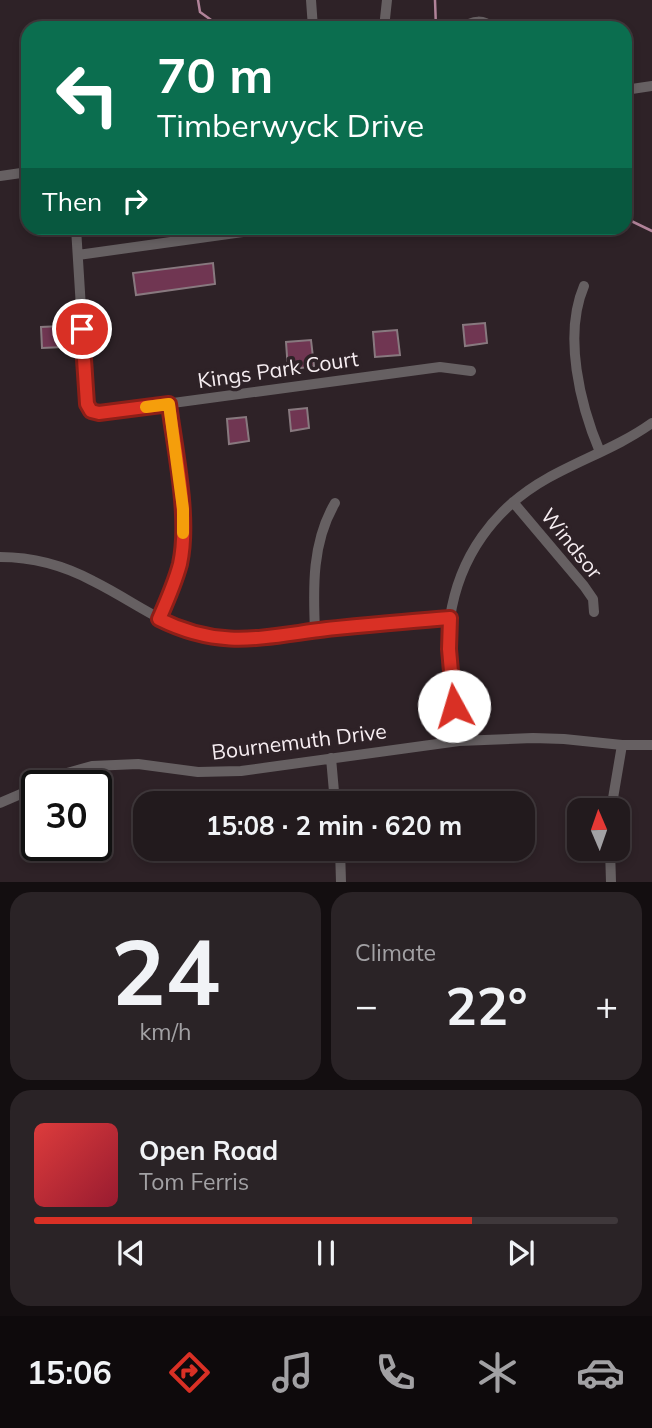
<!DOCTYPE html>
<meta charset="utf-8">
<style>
:root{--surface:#221a1d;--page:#2a2326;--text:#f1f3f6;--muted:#a2a1a4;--line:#3f383b;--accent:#d93025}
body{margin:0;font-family:Mulish,sans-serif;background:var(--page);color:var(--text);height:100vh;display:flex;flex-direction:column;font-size:26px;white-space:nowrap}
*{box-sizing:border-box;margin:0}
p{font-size:23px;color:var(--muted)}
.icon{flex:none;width:38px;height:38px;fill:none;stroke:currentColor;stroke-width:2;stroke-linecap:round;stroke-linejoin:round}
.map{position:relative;height:882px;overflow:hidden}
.sheet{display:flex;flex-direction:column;gap:10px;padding:10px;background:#130e10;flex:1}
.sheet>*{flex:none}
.guide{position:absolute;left:21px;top:21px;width:611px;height:214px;border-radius:21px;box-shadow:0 4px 10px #0003,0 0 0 2px var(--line);background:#0b6e4f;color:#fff;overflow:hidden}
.needle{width:46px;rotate:358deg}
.fabs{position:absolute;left:567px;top:798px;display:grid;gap:14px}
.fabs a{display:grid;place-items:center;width:63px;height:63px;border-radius:14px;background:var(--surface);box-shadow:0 4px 10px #0003,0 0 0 2px var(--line);font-size:35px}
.speed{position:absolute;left:21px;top:770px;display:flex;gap:14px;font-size:35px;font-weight:700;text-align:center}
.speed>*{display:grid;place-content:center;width:91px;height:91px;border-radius:50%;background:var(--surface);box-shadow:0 4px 10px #0003,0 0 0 2px var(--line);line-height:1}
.speed .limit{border:4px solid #111;border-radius:10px;background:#fff;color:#111}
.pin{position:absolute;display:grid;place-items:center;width:60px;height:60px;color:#fff;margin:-30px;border:4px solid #fff;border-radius:50%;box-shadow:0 2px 7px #0007}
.me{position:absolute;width:77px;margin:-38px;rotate:354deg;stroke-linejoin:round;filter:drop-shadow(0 0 5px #0008)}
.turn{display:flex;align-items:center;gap:24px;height:147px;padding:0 21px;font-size:32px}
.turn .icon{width:91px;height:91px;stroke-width:2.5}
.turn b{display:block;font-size:49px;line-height:60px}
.then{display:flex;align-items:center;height:66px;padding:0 21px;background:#0003;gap:14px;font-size:26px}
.big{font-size:52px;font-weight:700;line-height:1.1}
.sheet .widget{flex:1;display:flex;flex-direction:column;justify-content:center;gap:10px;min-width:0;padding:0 24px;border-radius:21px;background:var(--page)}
.sheet .dial{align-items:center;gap:0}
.dial b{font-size:91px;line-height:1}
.song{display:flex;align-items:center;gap:21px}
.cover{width:84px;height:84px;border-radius:10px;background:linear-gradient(135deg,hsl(0 70% 55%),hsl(350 70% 35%))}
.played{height:7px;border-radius:4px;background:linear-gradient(90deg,var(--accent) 75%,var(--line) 75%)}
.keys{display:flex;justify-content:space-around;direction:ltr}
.heat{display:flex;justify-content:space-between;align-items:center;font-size:38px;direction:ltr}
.sheet .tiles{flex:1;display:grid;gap:10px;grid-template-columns:1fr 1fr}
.widget:last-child{grid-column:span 2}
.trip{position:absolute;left:133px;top:791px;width:402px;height:70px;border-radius:21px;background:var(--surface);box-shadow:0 4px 10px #0003,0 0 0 2px var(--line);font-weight:700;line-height:70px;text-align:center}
.menu{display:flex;height:112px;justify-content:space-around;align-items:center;background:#0e0a0c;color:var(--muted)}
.menu .icon{width:49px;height:49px}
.menu .on{color:var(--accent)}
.menu b{font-size:32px;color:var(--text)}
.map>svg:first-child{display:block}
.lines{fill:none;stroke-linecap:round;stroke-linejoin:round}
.stream{stroke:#b18399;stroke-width:2.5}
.building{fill:#703652;stroke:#88797f;stroke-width:2}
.minor{stroke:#666062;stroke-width:10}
.route-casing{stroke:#8d1f18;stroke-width:18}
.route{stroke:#d93025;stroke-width:12}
.slow{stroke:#f59e0b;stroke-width:12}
.labels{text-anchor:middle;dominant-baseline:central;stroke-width:7;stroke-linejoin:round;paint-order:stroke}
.street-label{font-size:21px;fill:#f6edf1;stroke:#2e2227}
</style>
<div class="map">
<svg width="652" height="882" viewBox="0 0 652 882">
<rect width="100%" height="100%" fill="#2e2227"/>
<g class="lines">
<path class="stream" d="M198,0L200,12L214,22H233L245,28
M435,0L436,28
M625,218L652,231"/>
</g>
<path class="building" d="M213,263L215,284L136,295L133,273Z
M485,323L487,343L465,346L463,325Z
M62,326L63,347L42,348L41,327Z
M397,330L400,355L375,357L373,332Z
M311,340L314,366L288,370L286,342Z
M307,408L309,428L291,431L289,410Z
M246,417L249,441L229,444L227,419Z"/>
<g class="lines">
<path class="minor" d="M311,0L313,28
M112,28L133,25L142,28
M384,28L387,0
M464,28C472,20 484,19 492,28
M625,90L652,86
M0,176L28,172
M76,228L87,404L91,411L99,413L440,367L471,371
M78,255L264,229L289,232
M584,286C563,335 580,405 600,452
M513,502L584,586L593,599L594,612
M0,557C32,557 65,566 93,581C151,610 182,644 252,639L390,622L450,618
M159,619C167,601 175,583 180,564C190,518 175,451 169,404
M315,631C313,587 312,542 335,503
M459,741C454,704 444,655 450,618C459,557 494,508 548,478C582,459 620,446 652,423
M331,758L335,803
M39,786L67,773L92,766L138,764L198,772L241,771L459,741L533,738L564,739L622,745H652
M0,803L37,787
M611,810L622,745
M340,849L341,882
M610,849L611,882"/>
</g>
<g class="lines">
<g class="route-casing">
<path id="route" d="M82,329L87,404L91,411L99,413L169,404C175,451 190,518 180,564C175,583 167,601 159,619C221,650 262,637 327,629C368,625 408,621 450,618L449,649L454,706"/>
</g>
<use href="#route" class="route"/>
<path class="slow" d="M146,407L169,404L183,509V533"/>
</g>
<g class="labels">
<g class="street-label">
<text transform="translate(278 369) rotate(-8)">Kings Park Court</text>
<text transform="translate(572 543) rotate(51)">Windsor</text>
<text transform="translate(299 741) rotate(-7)">Bournemuth Drive</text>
</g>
</g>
</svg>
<div class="fabs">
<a><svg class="needle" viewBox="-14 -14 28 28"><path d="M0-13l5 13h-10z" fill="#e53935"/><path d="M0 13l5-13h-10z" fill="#a2a1a4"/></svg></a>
</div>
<div class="speed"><div class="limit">30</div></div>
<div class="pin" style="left:82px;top:329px;background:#d93025"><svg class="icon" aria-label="arrive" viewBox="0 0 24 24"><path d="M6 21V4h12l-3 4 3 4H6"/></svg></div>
<svg class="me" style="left:454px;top:706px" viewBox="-20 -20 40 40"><circle r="19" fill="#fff"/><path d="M0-13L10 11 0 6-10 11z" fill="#d93025"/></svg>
<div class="trip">15:08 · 2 min · 620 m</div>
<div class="guide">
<div class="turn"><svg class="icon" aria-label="left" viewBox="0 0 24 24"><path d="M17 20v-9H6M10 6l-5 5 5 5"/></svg><div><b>70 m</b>Timberwyck Drive</div></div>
<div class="then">Then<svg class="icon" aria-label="right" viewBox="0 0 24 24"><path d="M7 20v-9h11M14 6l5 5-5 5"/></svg></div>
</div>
</div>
<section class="sheet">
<div class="tiles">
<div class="widget dial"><b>24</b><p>km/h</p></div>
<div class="widget"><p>Climate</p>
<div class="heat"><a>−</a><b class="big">22°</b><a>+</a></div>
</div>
<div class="widget">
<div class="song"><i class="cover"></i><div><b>Open Road</b><p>Tom Ferris</p></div></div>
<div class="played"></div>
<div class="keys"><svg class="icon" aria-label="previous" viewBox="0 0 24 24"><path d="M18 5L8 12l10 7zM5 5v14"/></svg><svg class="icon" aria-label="pause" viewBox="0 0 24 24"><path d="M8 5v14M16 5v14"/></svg><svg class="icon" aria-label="next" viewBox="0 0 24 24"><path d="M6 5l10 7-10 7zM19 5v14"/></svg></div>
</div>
</div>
</section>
<nav class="menu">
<b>15:06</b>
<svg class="icon on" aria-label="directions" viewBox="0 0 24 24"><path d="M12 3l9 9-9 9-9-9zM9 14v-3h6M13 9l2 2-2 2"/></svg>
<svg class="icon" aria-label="music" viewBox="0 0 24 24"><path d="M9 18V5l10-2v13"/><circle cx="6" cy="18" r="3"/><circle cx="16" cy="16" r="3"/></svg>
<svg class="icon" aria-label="phone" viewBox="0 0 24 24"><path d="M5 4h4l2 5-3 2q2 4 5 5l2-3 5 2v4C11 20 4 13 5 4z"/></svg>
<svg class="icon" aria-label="climate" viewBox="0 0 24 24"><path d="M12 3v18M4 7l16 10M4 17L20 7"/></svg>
<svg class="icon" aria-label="car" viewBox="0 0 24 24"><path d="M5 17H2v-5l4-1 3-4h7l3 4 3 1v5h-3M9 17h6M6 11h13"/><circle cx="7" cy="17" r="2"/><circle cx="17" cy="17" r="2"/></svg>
</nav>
